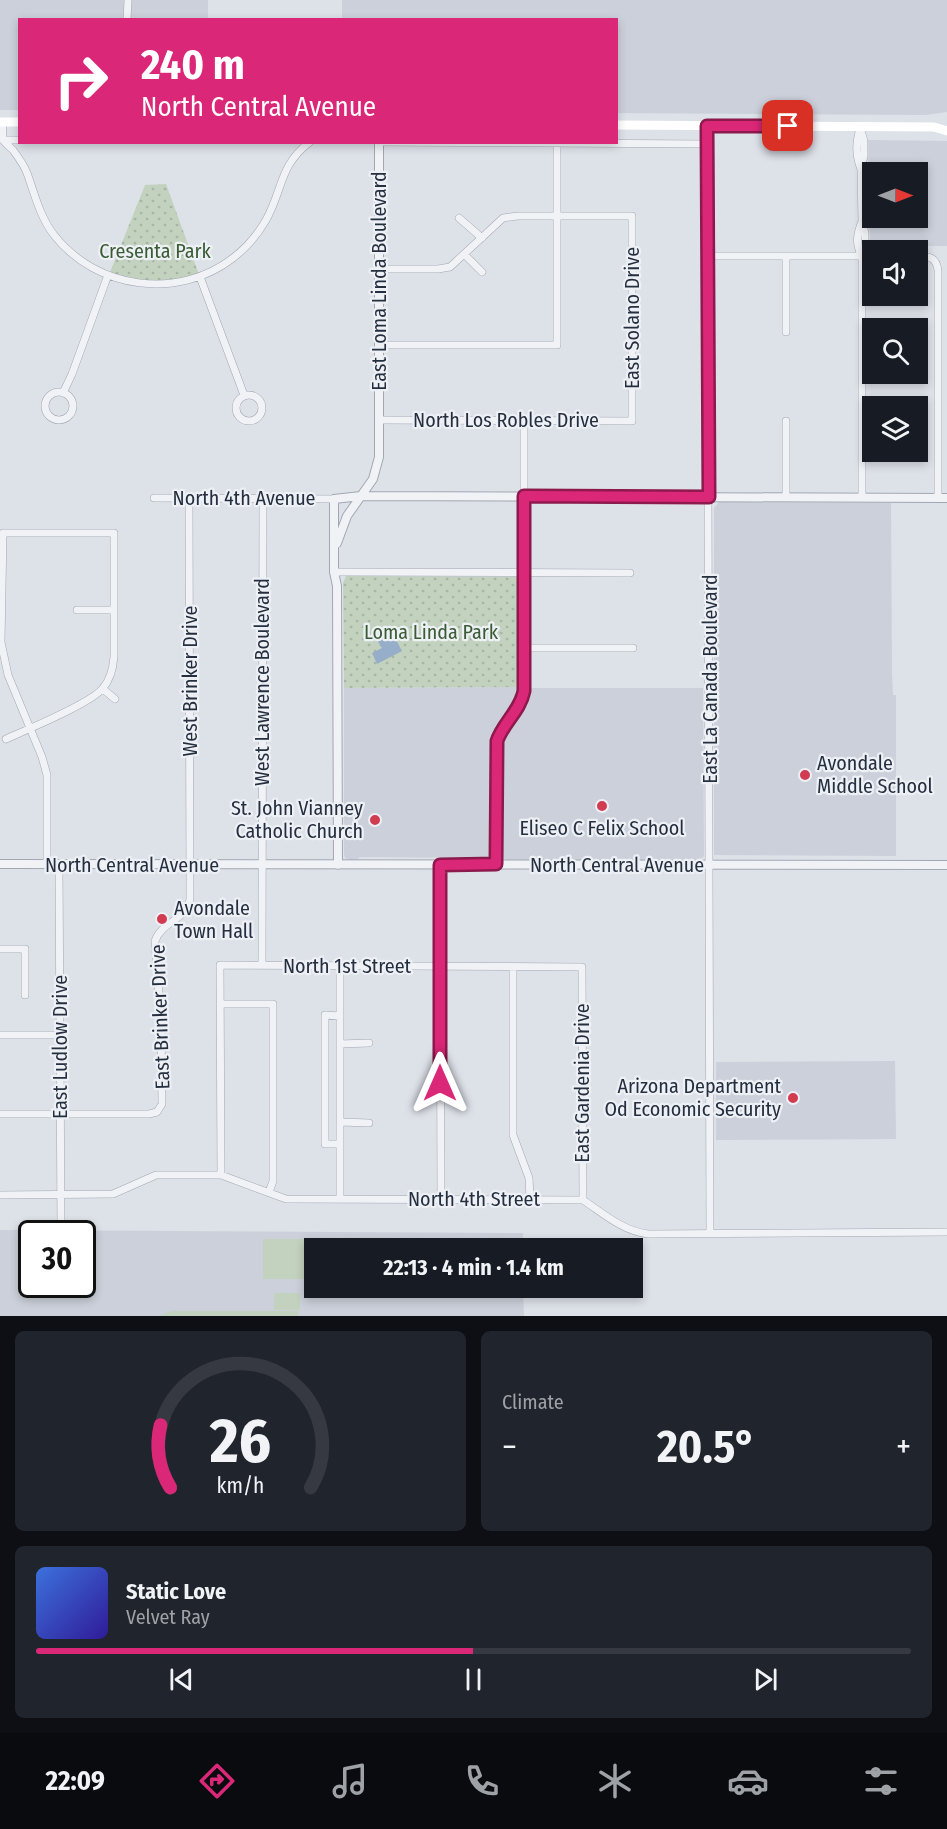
<!DOCTYPE html>
<meta charset="utf-8">
<style>
:root{--surface:#171b24;--page:#20242c;--text:#f1f3f6;--muted:#9ea1a6;--line:#363941;--accent:#db2777}
body{margin:0;font-family:"Fira Sans Condensed",sans-serif;background:var(--page);color:var(--text);height:100vh;display:flex;flex-direction:column;font-size:22px;white-space:nowrap}
*{box-sizing:border-box;margin:0}
p{font-size:20px;color:var(--muted)}
.icon{flex:none;width:33px;height:33px;fill:none;stroke:currentColor;stroke-width:2;stroke-linecap:round;stroke-linejoin:round}
.map{position:relative;height:1316px;overflow:hidden}
.drawer{display:flex;flex-direction:column;gap:15px;padding:15px;background:#0d0f14;flex:1}
.drawer>*{flex:none}
.top-card{position:absolute;left:18px;top:18px;width:600px;height:126px;border-radius:0px;box-shadow:0 3px 9px #0003;background:#db2777;color:#fff;overflow:hidden}
.needle{width:39px;rotate:90deg}
.buttons{position:absolute;left:862px;top:162px;display:grid;gap:12px}
.buttons a{display:grid;place-items:center;width:66px;height:66px;border-radius:0px;background:var(--surface);box-shadow:0 3px 9px #0003;font-size:30px}
.speed{position:absolute;left:18px;top:1220px;display:flex;gap:12px;font-size:30px;font-weight:700;text-align:center}
.speed>*{display:grid;place-content:center;width:78px;height:78px;border-radius:50%;background:var(--surface);box-shadow:0 3px 9px #0003;line-height:1}
.speed .limit{border:3px solid #111;border-radius:9px;background:#fff;color:#111}
.pin{position:absolute;display:grid;place-items:center;width:51px;height:51px;color:#fff;margin:-26px;border-radius:12px;box-shadow:0 3px 9px #0006}
.me{position:absolute;width:66px;margin:-33px;rotate:0deg;stroke-linejoin:round;filter:drop-shadow(0 0 4px #0008)}
.turn{display:flex;align-items:center;gap:21px;height:126px;padding:0 24px;font-size:27px}
.turn .icon{width:78px;height:78px;stroke-width:2.5}
.turn b{display:block;font-size:42px;line-height:51px}
.big{font-size:45px;font-weight:700;line-height:1.1}
.drawer .widget{flex:1;display:flex;flex-direction:column;justify-content:center;gap:9px;min-width:0;padding:0 21px;border-radius:9px;background:var(--page)}
.drawer .dial{align-items:center;gap:0}
.dial svg{height:156px;overflow:visible;fill:none;stroke:var(--line);stroke-width:7;stroke-linecap:round;text-anchor:middle}
.dial text{fill:var(--text);stroke:none}
.song{display:flex;align-items:center;gap:18px}
.cover{width:72px;height:72px;border-radius:9px;background:linear-gradient(135deg,hsl(220 70% 55%),hsl(250 70% 35%))}
.played{height:6px;border-radius:3px;background:linear-gradient(90deg,var(--accent) 50%,var(--line) 50%)}
.keys{display:flex;justify-content:space-around;direction:ltr}
.heat{display:flex;justify-content:space-between;align-items:center;font-size:33px;direction:ltr}
.drawer .tiles{flex:1;display:grid;gap:15px;grid-template-columns:1fr 1fr}
.widget:last-child{grid-column:span 2}
.trip{position:absolute;left:304px;top:1238px;width:339px;height:60px;border-radius:0px;background:var(--surface);box-shadow:0 3px 9px #0003;font-weight:700;line-height:60px;text-align:center}
.menu{display:flex;height:96px;justify-content:space-around;align-items:center;background:#090b0e;color:var(--muted)}
.menu .icon{width:42px;height:42px}
.menu .active{color:var(--accent)}
.menu b{font-size:27px;color:var(--text)}
.map>svg:first-child{display:block}
.built{fill:#cbd0da;fill-rule:evenodd}
.park{fill:url(#park-dots)}
.pitch{fill:#c3d2be}
.water{fill:#96aec9}
.lines{fill:none;stroke-linecap:round;stroke-linejoin:round}
.minor-casing{stroke:#a2a8b2;stroke-width:8}
.tertiary-casing{stroke:#a2a8b2;stroke-width:10}
.minor{stroke:#f0f2f6;stroke-width:7}
.tertiary{stroke:#f0f2f6;stroke-width:8}
.secondary{stroke:#fff;stroke-width:9}
.route-casing{stroke:#8e194d;stroke-width:15}
.route{stroke:#db2777;stroke-width:10}
.poi-dot{fill:#d23c50;stroke:#edf0f5;stroke-width:2}
.labels{text-anchor:middle;dominant-baseline:central;stroke-width:4.5;stroke-linejoin:round;paint-order:stroke}
.park-label{font-size:20px;fill:#3a5b33;stroke:#edf0f5}
.street-label{font-size:20px;fill:#262f3f;stroke:#edf0f5}
.poi-label{font-size:20px;fill:#262f3f;stroke:#edf0f5;text-anchor:start}
</style>
<div class="map">
<svg width="947" height="1316" viewBox="0 0 947 1316">
<defs>
<pattern id="park-dots" width="8" height="8" patternUnits="userSpaceOnUse" patternTransform="scale(1.5)"><rect width="8" height="8" fill="#c3d2be"/><path d="M2 2h.1M6 6h.1" fill="none" stroke="#a7b5a4" stroke-width="1.8" stroke-linecap="round"/></pattern>
</defs>
<rect width="100%" height="100%" fill="#dde1e8"/>
<path class="built" d="M0,0H208V19L20,20L19,110H0Z
M342,0H947V112L925,115L617,113L616,20L342,19Z
M868,140L947,141V246H925L924,249L870,248ZM873,172H918V218H873Z
M719,502L891,503L892,673L893,695H896V856L714,855V508Z
M519,687L515,705L496,733L492,749V852L490,858L360,857L355,861L345,858L344,854V688Z
M529,688H703L704,856L702,858L693,860H507L503,858L502,856L500,759L502,742L507,730L520,713Z
M895,1061L896,1139L716,1140V1062Z
M0,1230L523,1233V1248H315V1287H523L524,1316H0ZM32,1233H82V1284H32Z"/>
<path class="park" d="M166,184L200,277L160,285L109,275L145,185Z
M346,576L516,577L520,582L519,687L344,688L343,583Z"/>
<path class="pitch" d="M263,1239H332V1248H315V1279H263Z
M274,1293H300V1310H274Z
M172,1311H298V1316H158Z"/>
<path class="water" d="M392,632L402,651L377,664L372,653L382,648L377,640Z"/>
<g class="lines">
<g class="minor-casing">
<path id="minor" d="M127,20L128,0
M3,122C3,127 2,136 3,140C5,143 10,147 13,150C18,157 24,165 27,173C35,195 40,217 54,235C97,290 179,300 233,258C246,248 258,234 266,220C283,190 279,165 310,142
M707,126L710,1233
M860,127L864,141V156L861,169L862,221L865,233V247L862,256V497
M860,128C856,143 855,154 861,169
M3,140H20
M378,142L708,144
M459,218L482,238
M465,255L482,272
M708,256H873
M786,256V332
M862,256C855,244 857,234 862,221
M918,256C930,256 936,258 938,270V498
M378,269H438L450,267L503,218L518,216H632V421L379,420
M200,277L244,395
M379,345H557V142
M45 406a14 14 0 1 1 28 0a14 14 0 1 1-28 0Z
M63,393L72,374L108,275
M236 408a13 13 0 1 1 26 0a13 13 0 1 1-26 0Z
M786,497V421
M154,498L334,499
M334,572L630,573
M77,610H114
M524,648H633
M103,689L115,699
M6,739C26,730 92,703 103,688C111,679 113,668 114,657V533H3L1,642L8,675L42,757L47,775V864
M59,864L61,1230
M496,864L497,741C503,723 520,711 524,691V420
M440,865L441,1200
M0,949H25V995
M262,966L263,499
M513,967V1135L529,1178L530,1199
M220,1004H273V1181L269,1192
M0,1035H59
M340,1044L369,1043
M0,1114H149L157,1112L162,1104L161,1023L155,941C162,921 187,920 190,899L189,498
M341,1122L369,1123
M340,1144H325V1015L340,1016
M221,1175L220,965L582,967L583,1200
M0,1195L113,1194L156,1175H221L286,1199L583,1200C604,1214 623,1231 648,1234L947,1232
M340,1199V966"/>
</g>
<g class="tertiary-casing">
<path id="tertiary" d="M337,543L347,516L373,479L379,457V142
M0,864L947,865
M338,865L337,586L334,572V499L361,496L947,498"/>
</g>
<use href="#minor" class="minor"/>
<use href="#tertiary" class="tertiary"/>
<path class="secondary" d="M0,122H20
M616,125L934,127L947,131"/>
</g>
<g class="lines">
<g class="route-casing">
<path id="route" d="M440,1083V865L496,864L497,741C503,723 520,711 524,691V496L709,497L707,126H788"/>
</g>
<use href="#route" class="route"/>
</g>
<g class="poi-dot">
<circle cx="805" cy="775" r="6"/>
<circle cx="602" cy="806" r="6"/>
<circle cx="375" cy="820" r="6"/>
<circle cx="162" cy="919" r="6"/>
<circle cx="793" cy="1098" r="6"/>
</g>
<g class="labels">
<g class="park-label">
<text x="155" y="251">Cresenta Park</text>
<text x="431" y="632">Loma Linda Park</text>
</g>
<g class="street-label">
<text transform="translate(379 281) rotate(-90)">East Loma Linda Boulevard</text>
<text transform="translate(632 318) rotate(-90)">East Solano Drive</text>
<text x="506" y="420">North Los Robles Drive</text>
<text x="244" y="498">North 4th Avenue</text>
<text transform="translate(710 679) rotate(-90)">East La Canada Boulevard</text>
<text transform="translate(190 681) rotate(-90)">West Brinker Drive</text>
<text transform="translate(262 682) rotate(-90)">West Lawrence Boulevard</text>
<text x="132" y="865">North Central Avenue</text>
<text x="617" y="865">North Central Avenue</text>
<text x="347" y="966">North 1st Street</text>
<text transform="translate(160 1017) rotate(-92)">East Brinker Drive</text>
<text transform="translate(60 1047) rotate(-90)">East Ludlow Drive</text>
<text transform="translate(582 1083) rotate(-90)">East Gardenia Drive</text>
<text x="474" y="1199">North 4th Street</text>
</g>
<g class="poi-label">
<text x="817" y="763">Avondale<tspan x="817" dy="23">Middle School</tspan></text>
<text x="363" y="808" text-anchor="end">St. John Vianney<tspan x="363" dy="23">Catholic Church</tspan></text>
<text x="602" y="828" text-anchor="middle">Eliseo C Felix School</text>
<text x="174" y="908">Avondale<tspan x="174" dy="23">Town Hall</tspan></text>
<text x="781" y="1086" text-anchor="end">Arizona Department<tspan x="781" dy="23">Od Economic Security</tspan></text>
</g>
</g>
</svg>
<div class="buttons">
<a><svg class="needle" viewBox="-14 -14 28 28"><path d="M0-13l5 13h-10z" fill="#e53935"/><path d="M0 13l5-13h-10z" fill="#9ea1a6"/></svg></a>
<a><svg class="icon" aria-label="sound" viewBox="0 0 24 24"><path d="M4 9h4l5-4v14l-5-4H4zM17 9q2 3 0 6"/></svg></a>
<a><svg class="icon" aria-label="search" viewBox="0 0 24 24"><circle cx="10" cy="10" r="6"/><path d="M15 15l6 6"/></svg></a>
<a><svg class="icon" aria-label="layers" viewBox="0 0 24 24"><path d="M12 4l9 5-9 5-9-5zM3 14l9 5 9-5"/></svg></a>
</div>
<div class="speed"><div class="limit">30</div></div>
<div class="pin" style="left:788px;top:126px;background:#d93025"><svg class="icon" aria-label="arrive" viewBox="0 0 24 24"><path d="M6 21V4h12l-3 4 3 4H6"/></svg></div>
<svg class="me" style="left:440px;top:1083px" viewBox="-20 -20 40 40"><path d="M0-17L14 15 0 8-14 15z" fill="#db2777" stroke="#fff" stroke-width="4"/></svg>
<div class="trip">22:13 · 4 min · 1.4 km</div>
<div class="top-card">
<div class="turn"><svg class="icon" aria-label="right" viewBox="0 0 24 24"><path d="M7 20v-9h11M14 6l5 5-5 5"/></svg><div><b>240 m</b>North Central Avenue</div></div>
</div>
</div>
<section class="drawer">
<div class="tiles">
<div class="widget dial"><svg viewBox="0 0 100 80">
<path d="M14 69A42 42 0 1 1 86 69"/>
<path d="M14 69A42 42 0 0 1 9 37" stroke="#db2777"/>
<text x="50" y="56" font-size="32" font-weight="700">26</text>
<text x="50" y="72" font-size="11">km/h</text>
</svg></div>
<div class="widget"><p>Climate</p>
<div class="heat"><a>−</a><b class="big">20.5°</b><a>+</a></div>
</div>
<div class="widget">
<div class="song"><i class="cover"></i><div><b>Static Love</b><p>Velvet Ray</p></div></div>
<div class="played"></div>
<div class="keys"><svg class="icon" aria-label="previous" viewBox="0 0 24 24"><path d="M18 5L8 12l10 7zM5 5v14"/></svg><svg class="icon" aria-label="pause" viewBox="0 0 24 24"><path d="M8 5v14M16 5v14"/></svg><svg class="icon" aria-label="next" viewBox="0 0 24 24"><path d="M6 5l10 7-10 7zM19 5v14"/></svg></div>
</div>
</div>
</section>
<nav class="menu">
<b>22:09</b>
<svg class="icon active" aria-label="directions" viewBox="0 0 24 24"><path d="M12 3l9 9-9 9-9-9zM9 14v-3h6M13 9l2 2-2 2"/></svg>
<svg class="icon" aria-label="music" viewBox="0 0 24 24"><path d="M9 18V5l10-2v13"/><circle cx="6" cy="18" r="3"/><circle cx="16" cy="16" r="3"/></svg>
<svg class="icon" aria-label="phone" viewBox="0 0 24 24"><path d="M5 4h4l2 5-3 2q2 4 5 5l2-3 5 2v4C11 20 4 13 5 4z"/></svg>
<svg class="icon" aria-label="climate" viewBox="0 0 24 24"><path d="M12 3v18M4 7l16 10M4 17L20 7"/></svg>
<svg class="icon" aria-label="car" viewBox="0 0 24 24"><path d="M5 17H2v-5l4-1 3-4h7l3 4 3 1v5h-3M9 17h6M6 11h13"/><circle cx="7" cy="17" r="2"/><circle cx="17" cy="17" r="2"/></svg>
<svg class="icon" aria-label="filters" viewBox="0 0 24 24"><path d="M4 7h16M4 17h16"/><circle cx="9" cy="7" r="2"/><circle cx="15" cy="17" r="2"/></svg>
</nav>
